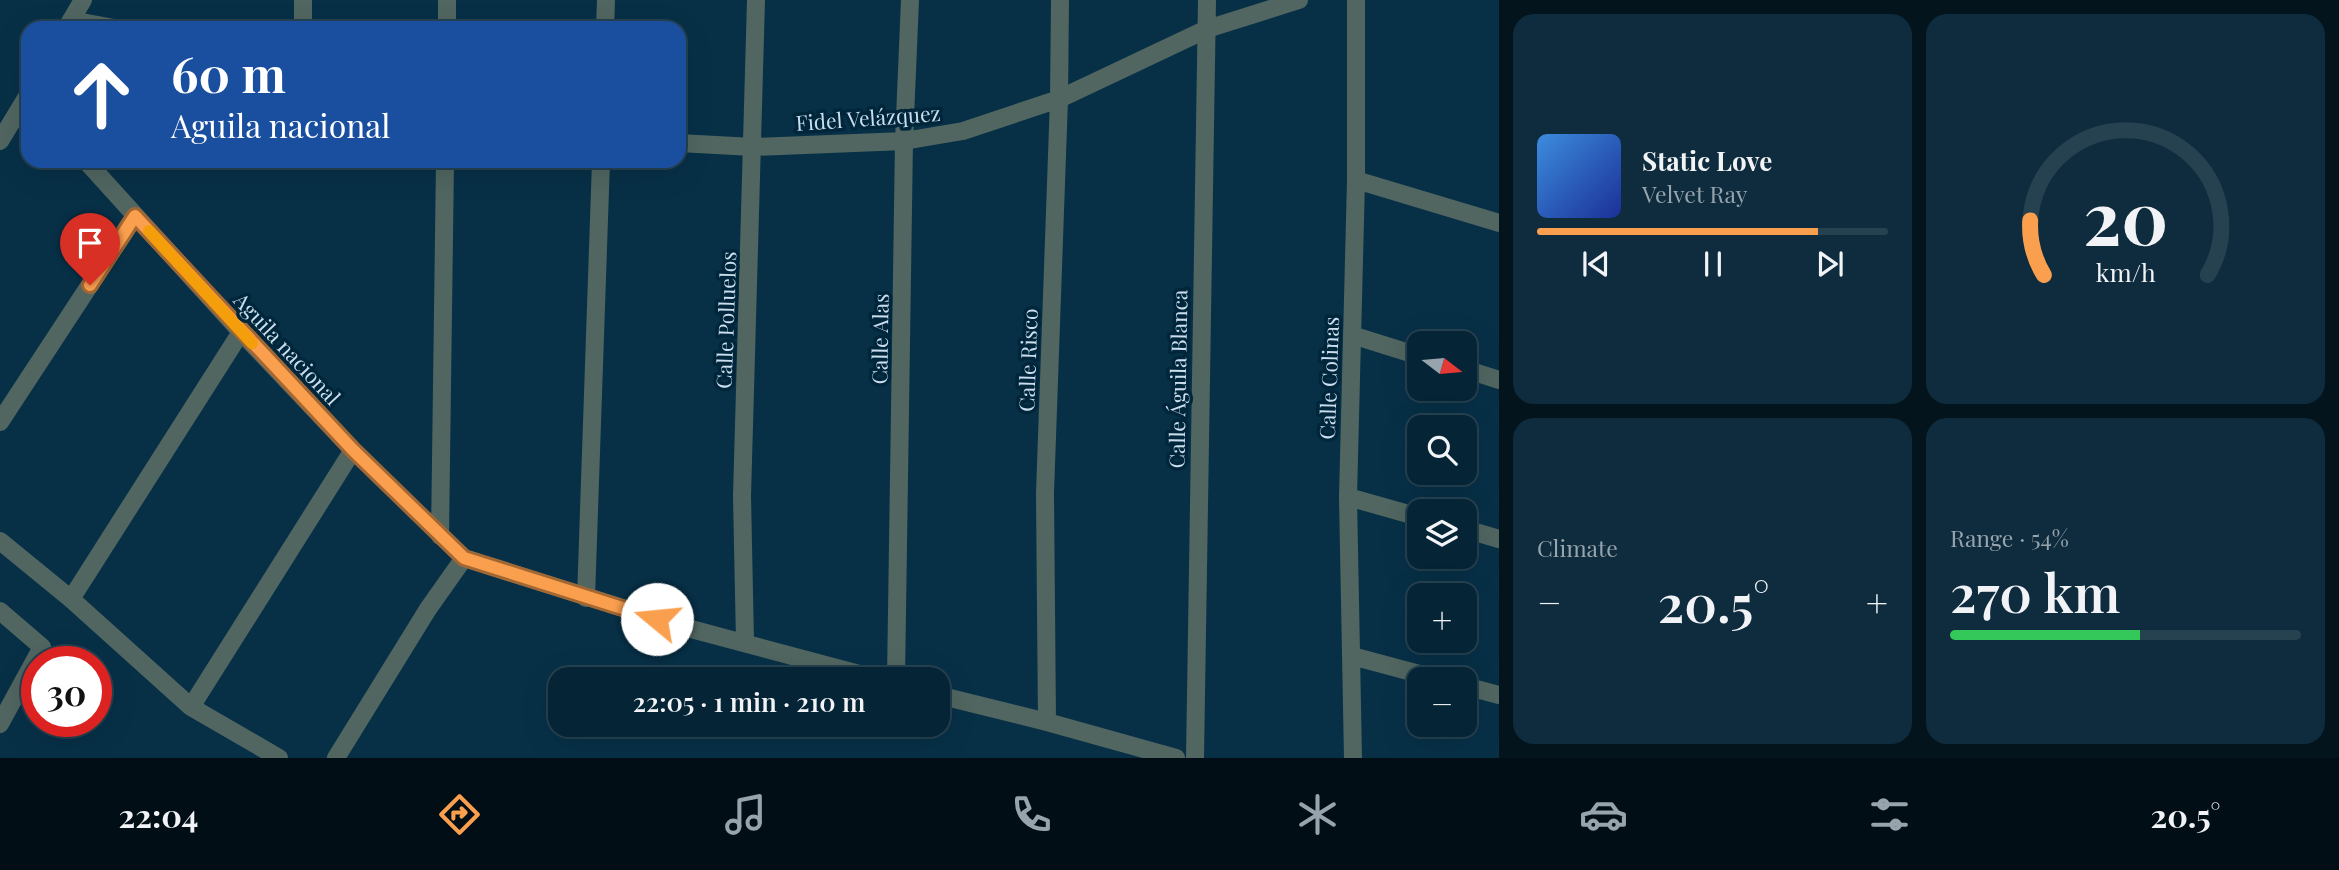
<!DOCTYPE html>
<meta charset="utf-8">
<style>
:root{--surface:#052435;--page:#0e2c3d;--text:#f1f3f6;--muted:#97a4ad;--line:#264150;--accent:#fa9f4e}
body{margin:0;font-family:"Playfair Display",serif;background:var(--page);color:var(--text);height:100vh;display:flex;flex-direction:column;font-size:26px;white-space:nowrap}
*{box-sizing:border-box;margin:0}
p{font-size:23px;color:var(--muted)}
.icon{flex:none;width:38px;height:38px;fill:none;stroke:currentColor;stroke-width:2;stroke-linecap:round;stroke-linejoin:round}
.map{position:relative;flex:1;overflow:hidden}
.sheet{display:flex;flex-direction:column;gap:14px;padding:14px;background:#03141d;width:840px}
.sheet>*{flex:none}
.top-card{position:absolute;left:21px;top:21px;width:665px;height:147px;border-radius:21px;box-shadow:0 7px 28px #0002,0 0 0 2px var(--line);background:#1a4fa0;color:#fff;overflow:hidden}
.needle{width:46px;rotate:106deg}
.fabs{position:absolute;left:1407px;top:331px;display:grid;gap:14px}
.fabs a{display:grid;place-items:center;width:70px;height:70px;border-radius:14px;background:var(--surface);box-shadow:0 7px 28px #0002,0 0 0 2px var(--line);font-size:35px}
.speed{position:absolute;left:21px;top:646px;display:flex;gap:14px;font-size:35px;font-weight:700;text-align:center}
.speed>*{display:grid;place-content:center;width:91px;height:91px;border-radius:50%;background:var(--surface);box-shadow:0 7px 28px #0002,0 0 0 2px var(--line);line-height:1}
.speed .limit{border:10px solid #d22;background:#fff;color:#111}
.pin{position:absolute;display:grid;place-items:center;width:60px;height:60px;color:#fff;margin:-72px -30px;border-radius:50% 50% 50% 0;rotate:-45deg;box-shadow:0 0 7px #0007}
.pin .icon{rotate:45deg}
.me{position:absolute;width:77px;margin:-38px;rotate:287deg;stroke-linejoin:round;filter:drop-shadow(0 0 5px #0008)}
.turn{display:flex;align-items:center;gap:24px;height:147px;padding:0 35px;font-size:32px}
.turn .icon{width:91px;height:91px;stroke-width:2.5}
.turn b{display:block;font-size:49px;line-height:60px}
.big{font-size:52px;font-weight:600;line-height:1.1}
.sheet .widget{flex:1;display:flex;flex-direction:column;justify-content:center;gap:10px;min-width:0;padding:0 24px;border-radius:21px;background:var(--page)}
.sheet .dial{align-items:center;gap:0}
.dial svg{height:182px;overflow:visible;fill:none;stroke:var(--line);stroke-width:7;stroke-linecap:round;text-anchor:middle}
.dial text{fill:var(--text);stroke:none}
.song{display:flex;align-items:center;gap:21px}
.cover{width:84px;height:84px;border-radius:10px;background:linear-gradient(135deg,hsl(210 70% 55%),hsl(230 70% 35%))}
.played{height:7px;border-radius:4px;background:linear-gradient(90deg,var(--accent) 80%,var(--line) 80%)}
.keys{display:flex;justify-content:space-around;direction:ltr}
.heat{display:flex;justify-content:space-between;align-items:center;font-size:38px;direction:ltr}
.charge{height:10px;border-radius:5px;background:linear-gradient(90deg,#34c759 54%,var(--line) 0)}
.sheet .tiles{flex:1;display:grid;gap:14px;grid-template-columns:repeat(2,1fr)}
.trip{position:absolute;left:548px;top:667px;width:402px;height:70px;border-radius:21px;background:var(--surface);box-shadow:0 7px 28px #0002,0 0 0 2px var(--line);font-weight:600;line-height:70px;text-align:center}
.tabs{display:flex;height:112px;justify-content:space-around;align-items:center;background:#020e15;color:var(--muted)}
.tabs .icon{width:49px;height:49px}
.tabs .current{color:var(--accent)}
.tabs b{font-size:32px;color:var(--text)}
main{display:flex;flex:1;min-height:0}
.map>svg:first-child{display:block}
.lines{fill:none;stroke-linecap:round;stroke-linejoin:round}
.street{stroke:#516661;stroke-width:18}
.route-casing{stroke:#a26733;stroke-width:18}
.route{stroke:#fa9f4e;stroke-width:12}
.slow{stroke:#f59e0b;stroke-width:12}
.labels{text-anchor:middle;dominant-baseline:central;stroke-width:7;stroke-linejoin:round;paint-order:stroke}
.street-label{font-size:21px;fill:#cadeed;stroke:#00263c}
</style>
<main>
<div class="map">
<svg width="1499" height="758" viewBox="0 0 1499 758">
<rect width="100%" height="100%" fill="#073047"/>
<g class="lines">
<path class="street" d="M71,20L114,28
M67,27L83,0
M303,28V0
M447,28V0
M605,28L606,0
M0,141L28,95
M679,143L753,147L904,141L963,131L1059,99L1207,29L1299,0
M86,161L241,332L353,450L464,558L680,626L878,679
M1356,180L1499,223
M1352,335L1419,356
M1465,369L1499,380
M0,422L135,216
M1348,497L1419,517
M1465,529L1499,539
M440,536L445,161
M0,541L71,599L191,707L279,758
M586,598L601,161
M71,599L241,332
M0,611L42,647L0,724
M745,642L742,496L756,0
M1352,656L1438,679
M896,679L904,141L910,0
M1465,686L1499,695
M938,695L1047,722L1176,758
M191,707L353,450
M1047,722L1045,493L1059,99L1060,0
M336,758L428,609L464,558
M1195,758L1207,0
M1353,758L1348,497L1356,180V0"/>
</g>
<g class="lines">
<g class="route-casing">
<path id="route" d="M90,285L135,216L353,450L464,558L657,619"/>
</g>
<use href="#route" class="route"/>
<path class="slow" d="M149,231L252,343"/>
</g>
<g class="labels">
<g class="street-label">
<text transform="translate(868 117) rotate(-4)">Fidel Velázquez</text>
<text transform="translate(725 320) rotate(-88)">Calle Polluelos</text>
<text transform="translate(879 339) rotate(-89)">Calle Alas</text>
<text transform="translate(288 348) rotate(47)">Aguila nacional</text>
<text transform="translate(1027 360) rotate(-88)">Calle Risco</text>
<text transform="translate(1328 378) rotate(-88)">Calle Colinas</text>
<text transform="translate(1177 379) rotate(-89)">Calle Águila Blanca</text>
</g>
</g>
</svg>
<div class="fabs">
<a><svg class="needle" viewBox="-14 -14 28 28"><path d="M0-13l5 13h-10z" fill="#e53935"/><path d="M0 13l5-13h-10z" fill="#97a4ad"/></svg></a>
<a><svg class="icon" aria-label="search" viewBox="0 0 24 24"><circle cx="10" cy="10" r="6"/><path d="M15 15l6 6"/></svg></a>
<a><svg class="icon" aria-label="layers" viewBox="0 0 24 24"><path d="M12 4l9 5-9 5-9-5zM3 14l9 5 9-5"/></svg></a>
<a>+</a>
<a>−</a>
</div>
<div class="speed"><div class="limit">30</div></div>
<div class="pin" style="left:90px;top:285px;background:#d93025"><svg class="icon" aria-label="arrive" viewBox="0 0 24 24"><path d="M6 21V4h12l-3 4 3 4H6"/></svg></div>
<svg class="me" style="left:657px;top:619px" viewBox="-20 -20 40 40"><circle r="19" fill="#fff"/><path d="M0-13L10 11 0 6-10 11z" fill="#fa9f4e"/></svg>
<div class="trip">22:05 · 1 min · 210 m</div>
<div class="top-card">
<div class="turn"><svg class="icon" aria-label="ahead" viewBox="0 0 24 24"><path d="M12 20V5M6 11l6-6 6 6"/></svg><div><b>60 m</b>Aguila nacional</div></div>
</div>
</div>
<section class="sheet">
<div class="tiles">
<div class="widget">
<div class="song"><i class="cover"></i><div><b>Static Love</b><p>Velvet Ray</p></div></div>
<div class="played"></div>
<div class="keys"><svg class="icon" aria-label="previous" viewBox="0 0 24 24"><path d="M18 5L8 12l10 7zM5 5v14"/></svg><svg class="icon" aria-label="pause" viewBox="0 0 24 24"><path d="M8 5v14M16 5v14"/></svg><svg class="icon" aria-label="next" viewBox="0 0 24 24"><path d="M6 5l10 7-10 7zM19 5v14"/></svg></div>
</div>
<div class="widget dial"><svg viewBox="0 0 100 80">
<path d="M14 69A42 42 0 1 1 86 69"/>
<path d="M14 69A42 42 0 0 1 8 45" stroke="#fa9f4e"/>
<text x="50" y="56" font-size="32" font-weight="700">20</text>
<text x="50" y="72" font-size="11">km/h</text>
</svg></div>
<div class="widget"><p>Climate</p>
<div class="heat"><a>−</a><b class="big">20.5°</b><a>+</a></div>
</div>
<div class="widget"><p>Range · 54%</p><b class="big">270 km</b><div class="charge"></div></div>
</div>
</section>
</main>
<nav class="tabs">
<b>22:04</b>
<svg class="icon current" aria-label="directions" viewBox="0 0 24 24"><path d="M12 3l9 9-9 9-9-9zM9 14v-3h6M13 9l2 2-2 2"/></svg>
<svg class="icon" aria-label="music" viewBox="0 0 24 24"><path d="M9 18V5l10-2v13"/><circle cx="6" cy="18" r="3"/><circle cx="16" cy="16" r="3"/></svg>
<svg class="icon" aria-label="phone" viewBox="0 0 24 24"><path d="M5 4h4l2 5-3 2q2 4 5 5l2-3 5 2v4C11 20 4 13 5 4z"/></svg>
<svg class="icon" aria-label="climate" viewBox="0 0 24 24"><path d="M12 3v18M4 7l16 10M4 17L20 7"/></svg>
<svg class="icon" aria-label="car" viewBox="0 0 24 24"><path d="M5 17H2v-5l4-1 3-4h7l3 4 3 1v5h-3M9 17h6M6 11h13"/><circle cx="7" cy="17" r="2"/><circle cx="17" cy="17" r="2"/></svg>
<svg class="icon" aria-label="filters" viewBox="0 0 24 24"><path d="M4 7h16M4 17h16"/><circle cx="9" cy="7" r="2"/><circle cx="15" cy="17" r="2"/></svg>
<b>20.5°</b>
</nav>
